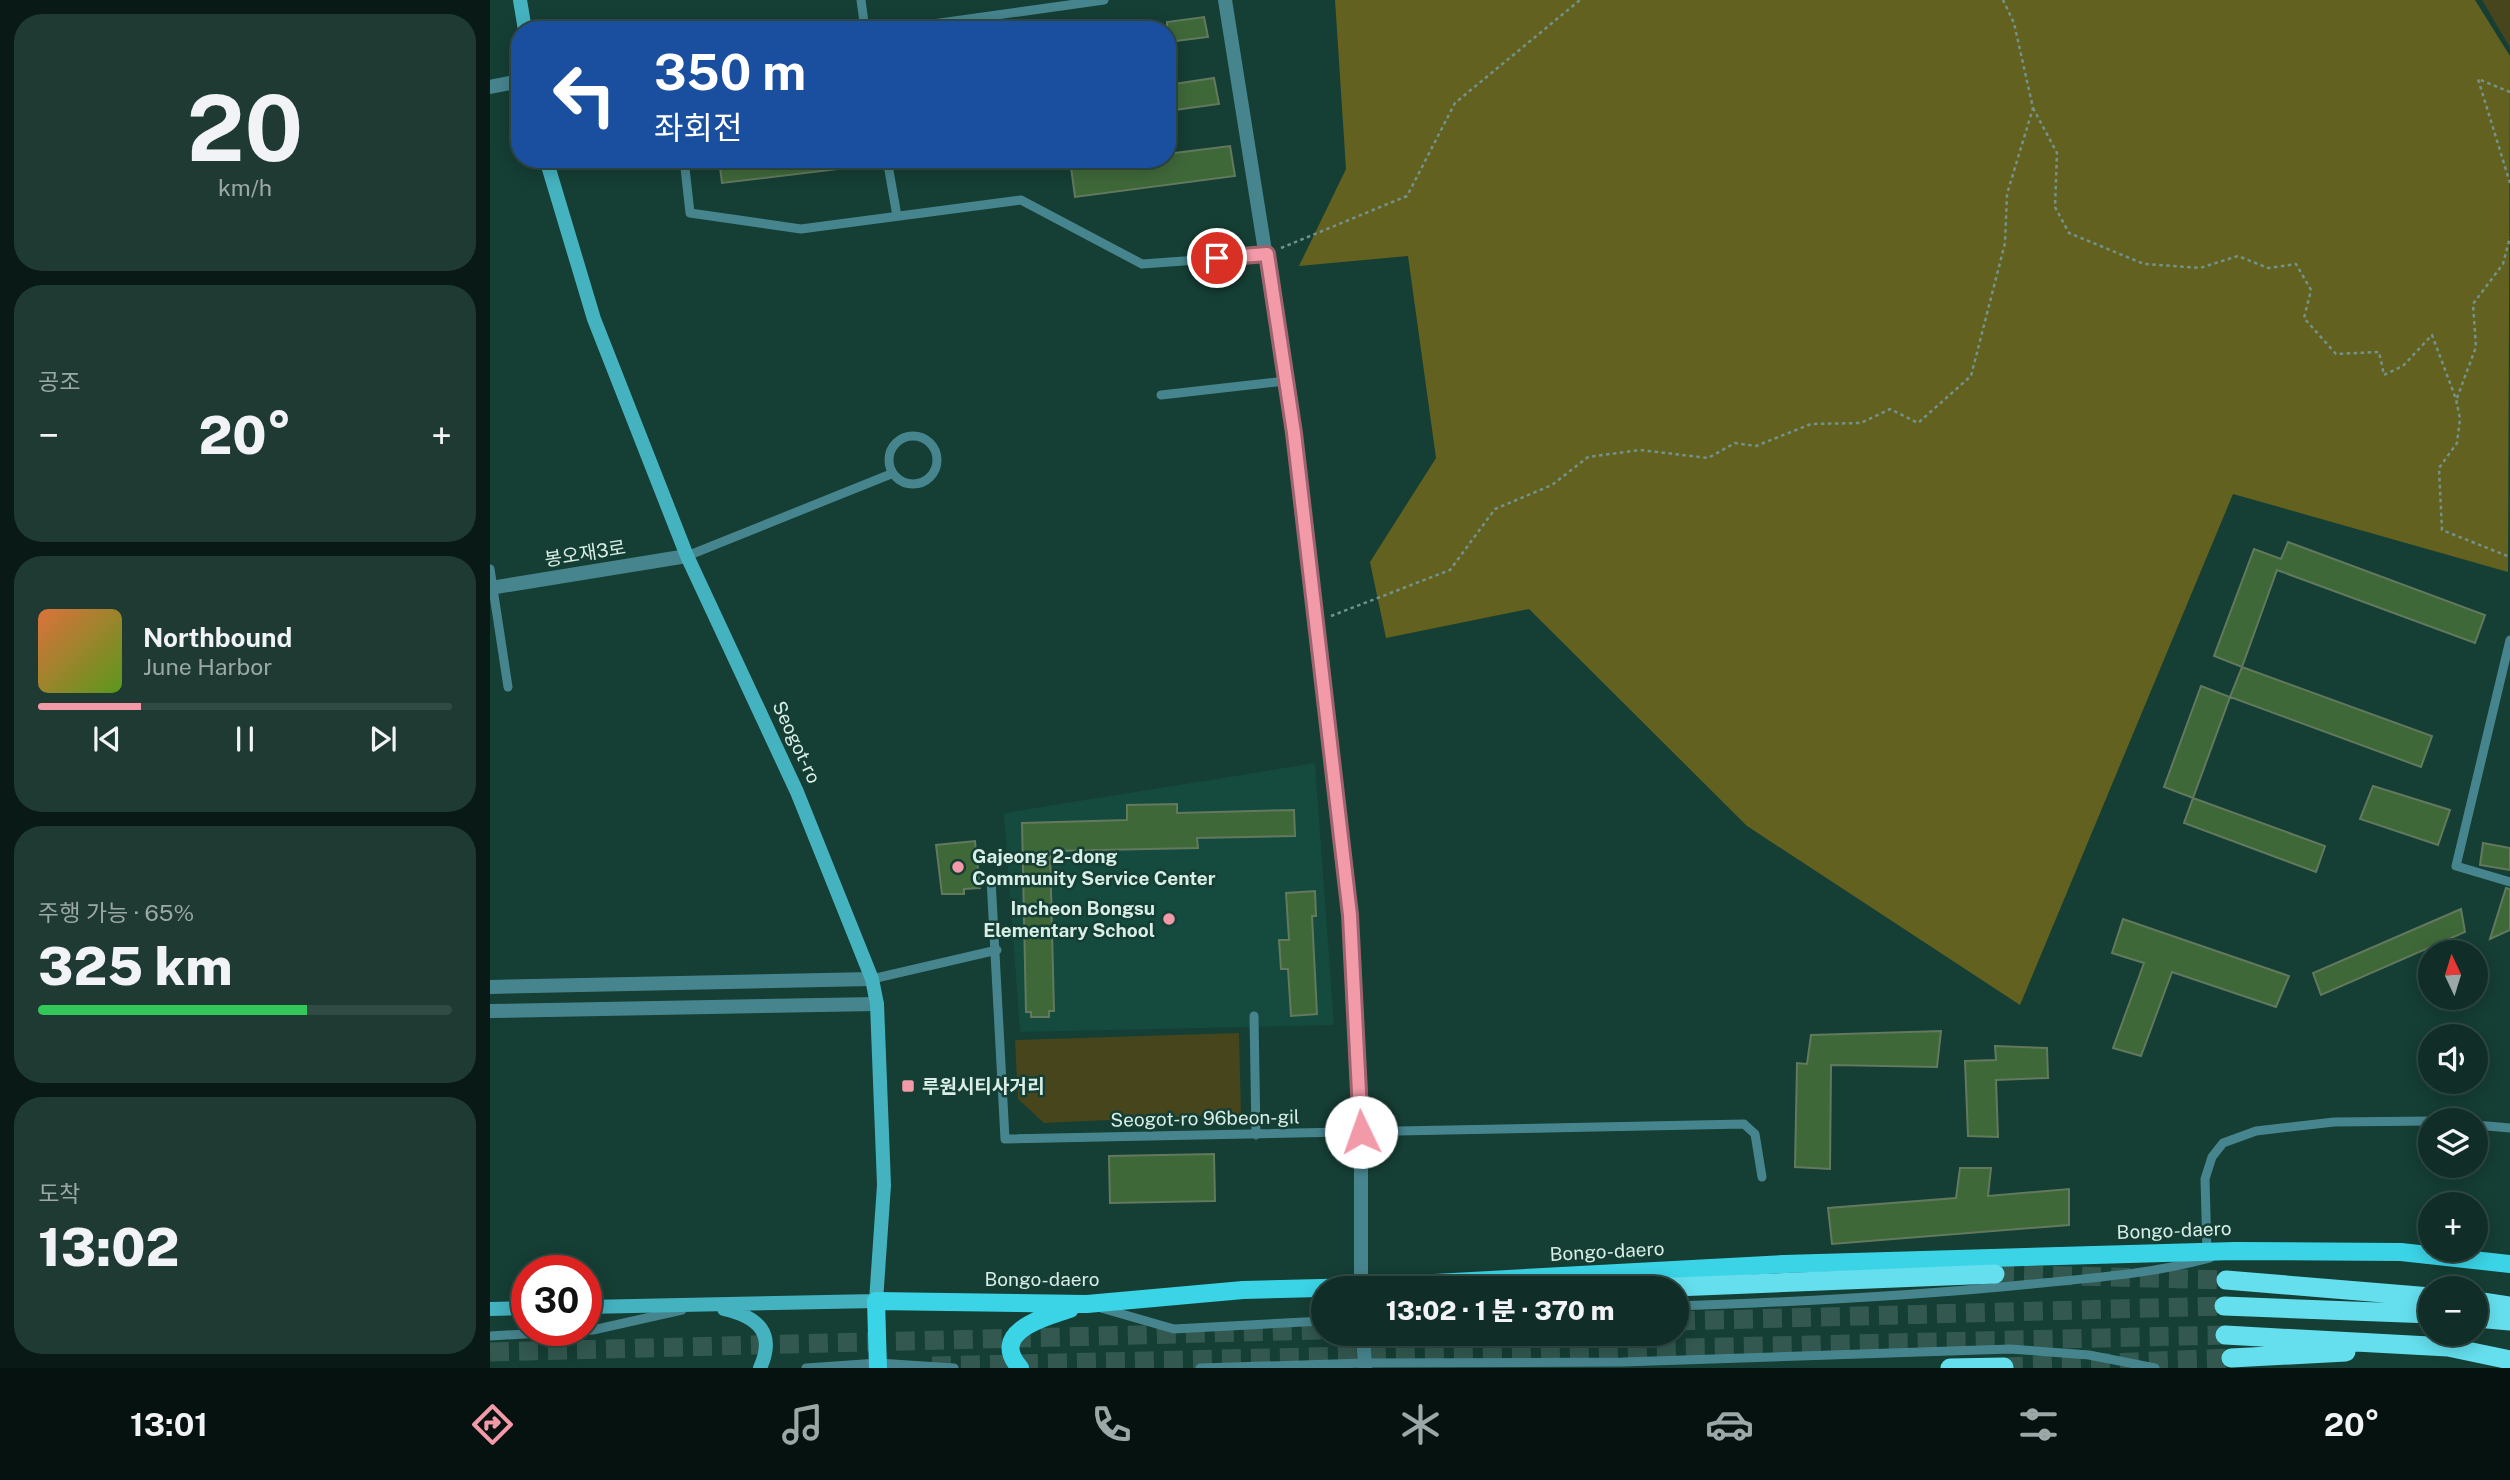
<!DOCTYPE html>
<html lang="ko">
<meta charset="utf-8">
<style>
:root{--surface:#102e27;--page:#1e3a33;--text:#f1f3f6;--muted:#9ca8a7;--line:#304a44;--accent:#f39aa9}
body{margin:0;font-family:"Public Sans","Noto Sans KR",sans-serif;background:var(--page);color:var(--text);height:100vh;display:flex;flex-direction:column;font-size:26px;white-space:nowrap}
*{box-sizing:border-box;margin:0}
p{font-size:23px;color:var(--muted)}
.icon{flex:none;width:38px;height:38px;fill:none;stroke:currentColor;stroke-width:2;stroke-linecap:round;stroke-linejoin:round}
.map{position:relative;flex:1;overflow:hidden}
.drawer{display:flex;flex-direction:column;gap:14px;padding:14px;background:#091915;width:490px}
.drawer>*{flex:none}
.banner{position:absolute;left:21px;top:21px;width:665px;height:147px;border-radius:28px;box-shadow:0 4px 18px #0003,0 0 0 2px var(--line);background:#1a4fa0;color:#fff;overflow:hidden}
.needle{width:46px;rotate:356deg}
.fabs{position:absolute;left:1928px;top:940px;display:grid;gap:14px}
.fabs a{display:grid;place-items:center;width:70px;height:70px;border-radius:50%;background:var(--surface);box-shadow:0 4px 18px #0003,0 0 0 2px var(--line);font-size:35px}
.speed{position:absolute;left:21px;top:1255px;display:flex;gap:14px;font-size:35px;font-weight:700;text-align:center}
.speed>*{display:grid;place-content:center;width:91px;height:91px;border-radius:50%;background:var(--surface);box-shadow:0 4px 18px #0003,0 0 0 2px var(--line);line-height:1}
.speed .limit{border:10px solid #d22;background:#fff;color:#111}
.pin{position:absolute;display:grid;place-items:center;width:60px;height:60px;color:#fff;margin:-30px;border:4px solid #fff;border-radius:50%;box-shadow:0 2px 7px #0007}
.me{position:absolute;width:77px;margin:-38px;rotate:357deg;stroke-linejoin:round;filter:drop-shadow(0 0 5px #0008)}
.turn{display:flex;align-items:center;gap:24px;height:147px;padding:0 28px;font-size:32px}
.turn .icon{width:91px;height:91px;stroke-width:2.5}
.turn b{display:block;font-size:49px;line-height:60px}
.big{font-size:52px;font-weight:800;line-height:1.1}
.drawer .card{flex:1;display:flex;flex-direction:column;justify-content:center;gap:10px;min-width:0;padding:0 24px;border-radius:28px;background:var(--page)}
.drawer .dial{align-items:center;gap:0}
.dial b{font-size:91px;line-height:1}
.song{display:flex;align-items:center;gap:21px}
.cover{width:84px;height:84px;border-radius:10px;background:linear-gradient(135deg,hsl(20 70% 55%),hsl(90 70% 35%))}
.played{height:7px;border-radius:4px;background:linear-gradient(90deg,var(--accent) 25%,var(--line) 25%)}
.keys{display:flex;justify-content:space-around;direction:ltr}
.heat{display:flex;justify-content:space-between;align-items:center;font-size:38px;direction:ltr}
.charge{height:10px;border-radius:5px;background:linear-gradient(90deg,#34c759 65%,var(--line) 0)}
.trip{position:absolute;left:821px;top:1276px;width:378px;height:70px;border-radius:35px;background:var(--surface);box-shadow:0 4px 18px #0003,0 0 0 2px var(--line);font-weight:800;line-height:70px;text-align:center}
.tab-bar{display:flex;height:112px;justify-content:space-around;align-items:center;background:#061210;color:var(--muted)}
.tab-bar .icon{width:49px;height:49px}
.tab-bar .selected{color:var(--accent)}
.tab-bar b{font-size:32px;color:var(--text)}
main{display:flex;flex:1;min-height:0}
.map>svg:first-child{display:block}
.built{fill:#154a3e}
.green{fill:#46451c}
.forest{fill:#63611f}
.building{fill:#3f6839;stroke:#62795e;stroke-width:2}
.lines{fill:none;stroke-linecap:round;stroke-linejoin:round}
.trunk-tunnel{stroke:#32584f;stroke-width:19;stroke-dasharray:19 10;stroke-linecap:butt}
.path{stroke:#73938a;stroke-width:2.5;stroke-dasharray:3.5 3.5;stroke-linecap:butt}
.service{stroke:#47858e;stroke-width:9}
.minor{stroke:#47858e;stroke-width:14}
.secondary{stroke:#45b2c0;stroke-width:14}
.primary{stroke:#3bd4e7;stroke-width:18}
.trunk{stroke:#65dfee;stroke-width:19}
.route-casing{stroke:#9e646e;stroke-width:18}
.route{stroke:#f39aa9;stroke-width:12}
.poi-dot{fill:#f39aa9;stroke:#153e34;stroke-width:2.5}
.labels{text-anchor:middle;dominant-baseline:central;stroke-width:5;stroke-linejoin:round;paint-order:stroke}
.street-label{font-size:19px;fill:#d8eee6;stroke:#153e34}
.poi-label{font-size:19px;font-weight:bold;fill:#d8eee6;stroke:#153e34;text-anchor:start}
</style>
<main>
<section class="drawer">
<div class="card dial"><b>20</b><p>km/h</p></div>
<div class="card"><p>공조</p>
<div class="heat"><a>−</a><b class="big">20°</b><a>+</a></div>
</div>
<div class="card">
<div class="song"><i class="cover"></i><div><b>Northbound</b><p>June Harbor</p></div></div>
<div class="played"></div>
<div class="keys"><svg class="icon" aria-label="previous" viewBox="0 0 24 24"><path d="M18 5L8 12l10 7zM5 5v14"/></svg><svg class="icon" aria-label="pause" viewBox="0 0 24 24"><path d="M8 5v14M16 5v14"/></svg><svg class="icon" aria-label="next" viewBox="0 0 24 24"><path d="M6 5l10 7-10 7zM19 5v14"/></svg></div>
</div>
<div class="card"><p>주행 가능 · 65%</p><b class="big">325 km</b><div class="charge"></div></div>
<div class="card"><p>도착</p><b class="big">13:02</b></div>
</section>
<div class="map">
<svg width="2020" height="1368" viewBox="0 0 2020 1368">
<rect width="100%" height="100%" fill="#153e34"/>
<path class="built" d="M825,763L844,1025L530,1032L514,813Z"/>
<path class="green" d="M1992,0H2020V47L2016,41Z
M749,1033L751,1114L554,1123L528,1099L525,1040Z"/>
<path class="forest" d="M845,0H1985L2020,56L2018,572L1743,494L1530,1005L1257,826L1039,609L896,638L880,562L946,458L918,256L809,266L856,169Z"/>
<path class="building" d="M714,17L718,37L677,42V22Z
M724,78L729,104L677,111V85Z
M740,146L745,176L585,197L581,167L641,159H677V154Z
M229,159H356L357,168L232,183Z
M1798,542L1995,615L1985,643L1787,570L1752,667L1724,656L1764,549L1791,559Z
M1752,667L1942,736L1931,767L1740,697Z
M1711,686L1740,697L1703,798L1674,787Z
M1883,786L1960,810L1948,845L1870,819Z
M1703,798L1835,846L1826,872L1694,823Z
M687,804V813L804,810L805,836L707,838L708,848L560,851L564,1011H559V1017H541V1012H536L532,823L637,820V805Z
M485,841L490,888L474,889V894H452L446,845Z
M1993,843L2020,848V870L1990,865Z
M2016,888L2020,889V930L2000,939Z
M825,891L826,916H822L827,1014L801,1016L798,969H791L789,940H799L796,893Z
M1971,909L1975,932L1831,995L1823,973Z
M1633,919L1799,976L1786,1007L1682,972L1651,1056L1623,1048L1654,963L1622,953Z
M1451,1031L1447,1067L1341,1065L1340,1169L1305,1167L1307,1063L1317,1064L1321,1035Z
M1505,1046L1557,1048L1558,1078L1506,1080L1508,1137L1478,1136L1475,1061L1506,1060Z
M724,1154L725,1201L620,1203L619,1156Z
M1470,1168H1501L1498,1196L1579,1189V1225L1342,1244L1338,1208L1466,1198Z"/>
<g class="lines">
<path class="trunk-tunnel" d="M1505,1274L1736,1280
M1186,1321L1734,1306
M0,1352L833,1330
M442,1366L1735,1335
M1514,1367L1741,1358"/>
<path class="path" d="M2020,92L1988,79L2020,183
M1543,108L1567,153L1565,207L1579,233L1654,264L1710,268L1748,256L1778,268L1806,264L1821,290L1814,318L1846,354L1889,352L1894,375L1913,366L1942,335L1966,399L1970,419L1967,443L1949,468L1952,530L2020,557
M791,248L917,196L965,103L1090,0
M1967,398L1986,347L1983,304L2013,264L2020,237
M841,616L960,570L1005,509L1062,485L1098,457L1150,450L1218,458L1245,443L1266,446L1321,424L1371,423L1400,409L1428,423L1481,376L1515,243L1517,194L1543,108L1524,23L1513,0"/>
<path class="service" d="M371,0L375,30
M400,30L614,0
M194,159L200,213L311,229L531,200L652,264L777,255
M397,159L407,216
M671,395L796,381
M399 460a24 24 0 1 1 48 0a24 24 0 1 1-48 0Z
M197,556L401,474
M0,569L18,687
M2020,640L1966,866L2020,882
M501,879L515,1139L1254,1124L1265,1134L1272,1177
M382,979L507,950
M764,1016L766,1135
M1986,1125L2020,1128
M1717,1252L1715,1179L1722,1157L1733,1143L1766,1131L1844,1122L1941,1121
M1186,1306C1305,1302 1423,1296 1542,1284C1602,1278 1661,1274 1720,1258
M611,1308L684,1329L833,1321
M0,1336L103,1330L192,1310
M316,1368L388,1363L464,1368
M710,1368L875,1363L1133,1362L1520,1349L1599,1355L1665,1368"/>
<path class="minor" d="M735,0L804,433L860,915L871,1131V1288
M0,87L30,81
M0,588L197,556
M0,987L382,979
M0,1011L387,1004
M873,1334L875,1368"/>
<path class="secondary" d="M30,0L35,30
M56,159L104,319L197,556L307,792L382,979L387,1004L394,1185L386,1301L96,1307
M0,1309L37,1308
M234,1309C268,1317 286,1333 270,1368"/>
<path class="primary" d="M388,1368L386,1301L597,1304L753,1290L871,1287L1294,1264L1745,1251L1911,1252L2020,1264
M530,1368C498,1332 555,1317 580,1309"/>
<path class="trunk" d="M1736,1280L1941,1297
M911,1285L966,1288
M1161,1288L1505,1274
M1986,1301L2020,1306
M1734,1306L1941,1314
M1986,1318L2020,1321
M1735,1335L1958,1347L2020,1360
M1741,1358L1856,1352
M1460,1368L1514,1367"/>
</g>
<g class="lines">
<g class="route-casing">
<path id="route" d="M727,258L777,254L804,433L860,915L871,1132"/>
</g>
<use href="#route" class="route"/>
</g>
<g class="poi-dot">
<circle cx="468" cy="867" r="7"/>
<circle cx="679" cy="919" r="7"/>
<rect x="411" y="1079" width="14" height="14" rx="3.5"/>
</g>
<g class="labels">
<g class="street-label">
<text transform="translate(95 553) rotate(-9)">봉오재3로</text>
<text transform="translate(307 742) rotate(65)">Seogot-ro</text>
<text transform="translate(715 1118) rotate(-1)">Seogot-ro 96beon-gil</text>
<text transform="translate(1684 1230) rotate(-2)">Bongo-daero</text>
<text transform="translate(1117 1251) rotate(-3)">Bongo-daero</text>
<text x="552" y="1279">Bongo-daero</text>
</g>
<g class="poi-label">
<text x="482" y="856">Gajeong 2-dong<tspan x="482" dy="22">Community Service Center</tspan></text>
<text x="665" y="908" text-anchor="end">Incheon Bongsu<tspan x="665" dy="22">Elementary School</tspan></text>
<text x="432" y="1086">루원시티사거리</text>
</g>
</g>
</svg>
<div class="fabs">
<a><svg class="needle" viewBox="-14 -14 28 28"><path d="M0-13l5 13h-10z" fill="#e53935"/><path d="M0 13l5-13h-10z" fill="#9ca8a7"/></svg></a>
<a><svg class="icon" aria-label="sound" viewBox="0 0 24 24"><path d="M4 9h4l5-4v14l-5-4H4zM17 9q2 3 0 6"/></svg></a>
<a><svg class="icon" aria-label="layers" viewBox="0 0 24 24"><path d="M12 4l9 5-9 5-9-5zM3 14l9 5 9-5"/></svg></a>
<a>+</a>
<a>−</a>
</div>
<div class="speed"><div class="limit">30</div></div>
<div class="pin" style="left:727px;top:258px;background:#d93025"><svg class="icon" aria-label="arrive" viewBox="0 0 24 24"><path d="M6 21V4h12l-3 4 3 4H6"/></svg></div>
<svg class="me" style="left:871px;top:1132px" viewBox="-20 -20 40 40"><circle r="19" fill="#fff"/><path d="M0-13L10 11 0 6-10 11z" fill="#f39aa9"/></svg>
<div class="trip">13:02 · 1 분 · 370 m</div>
<div class="banner">
<div class="turn"><svg class="icon" aria-label="left" viewBox="0 0 24 24"><path d="M17 20v-9H6M10 6l-5 5 5 5"/></svg><div><b>350 m</b>좌회전</div></div>
</div>
</div>
</main>
<nav class="tab-bar">
<b>13:01</b>
<svg class="icon selected" aria-label="directions" viewBox="0 0 24 24"><path d="M12 3l9 9-9 9-9-9zM9 14v-3h6M13 9l2 2-2 2"/></svg>
<svg class="icon" aria-label="music" viewBox="0 0 24 24"><path d="M9 18V5l10-2v13"/><circle cx="6" cy="18" r="3"/><circle cx="16" cy="16" r="3"/></svg>
<svg class="icon" aria-label="phone" viewBox="0 0 24 24"><path d="M5 4h4l2 5-3 2q2 4 5 5l2-3 5 2v4C11 20 4 13 5 4z"/></svg>
<svg class="icon" aria-label="climate" viewBox="0 0 24 24"><path d="M12 3v18M4 7l16 10M4 17L20 7"/></svg>
<svg class="icon" aria-label="car" viewBox="0 0 24 24"><path d="M5 17H2v-5l4-1 3-4h7l3 4 3 1v5h-3M9 17h6M6 11h13"/><circle cx="7" cy="17" r="2"/><circle cx="17" cy="17" r="2"/></svg>
<svg class="icon" aria-label="filters" viewBox="0 0 24 24"><path d="M4 7h16M4 17h16"/><circle cx="9" cy="7" r="2"/><circle cx="15" cy="17" r="2"/></svg>
<b>20°</b>
</nav>
